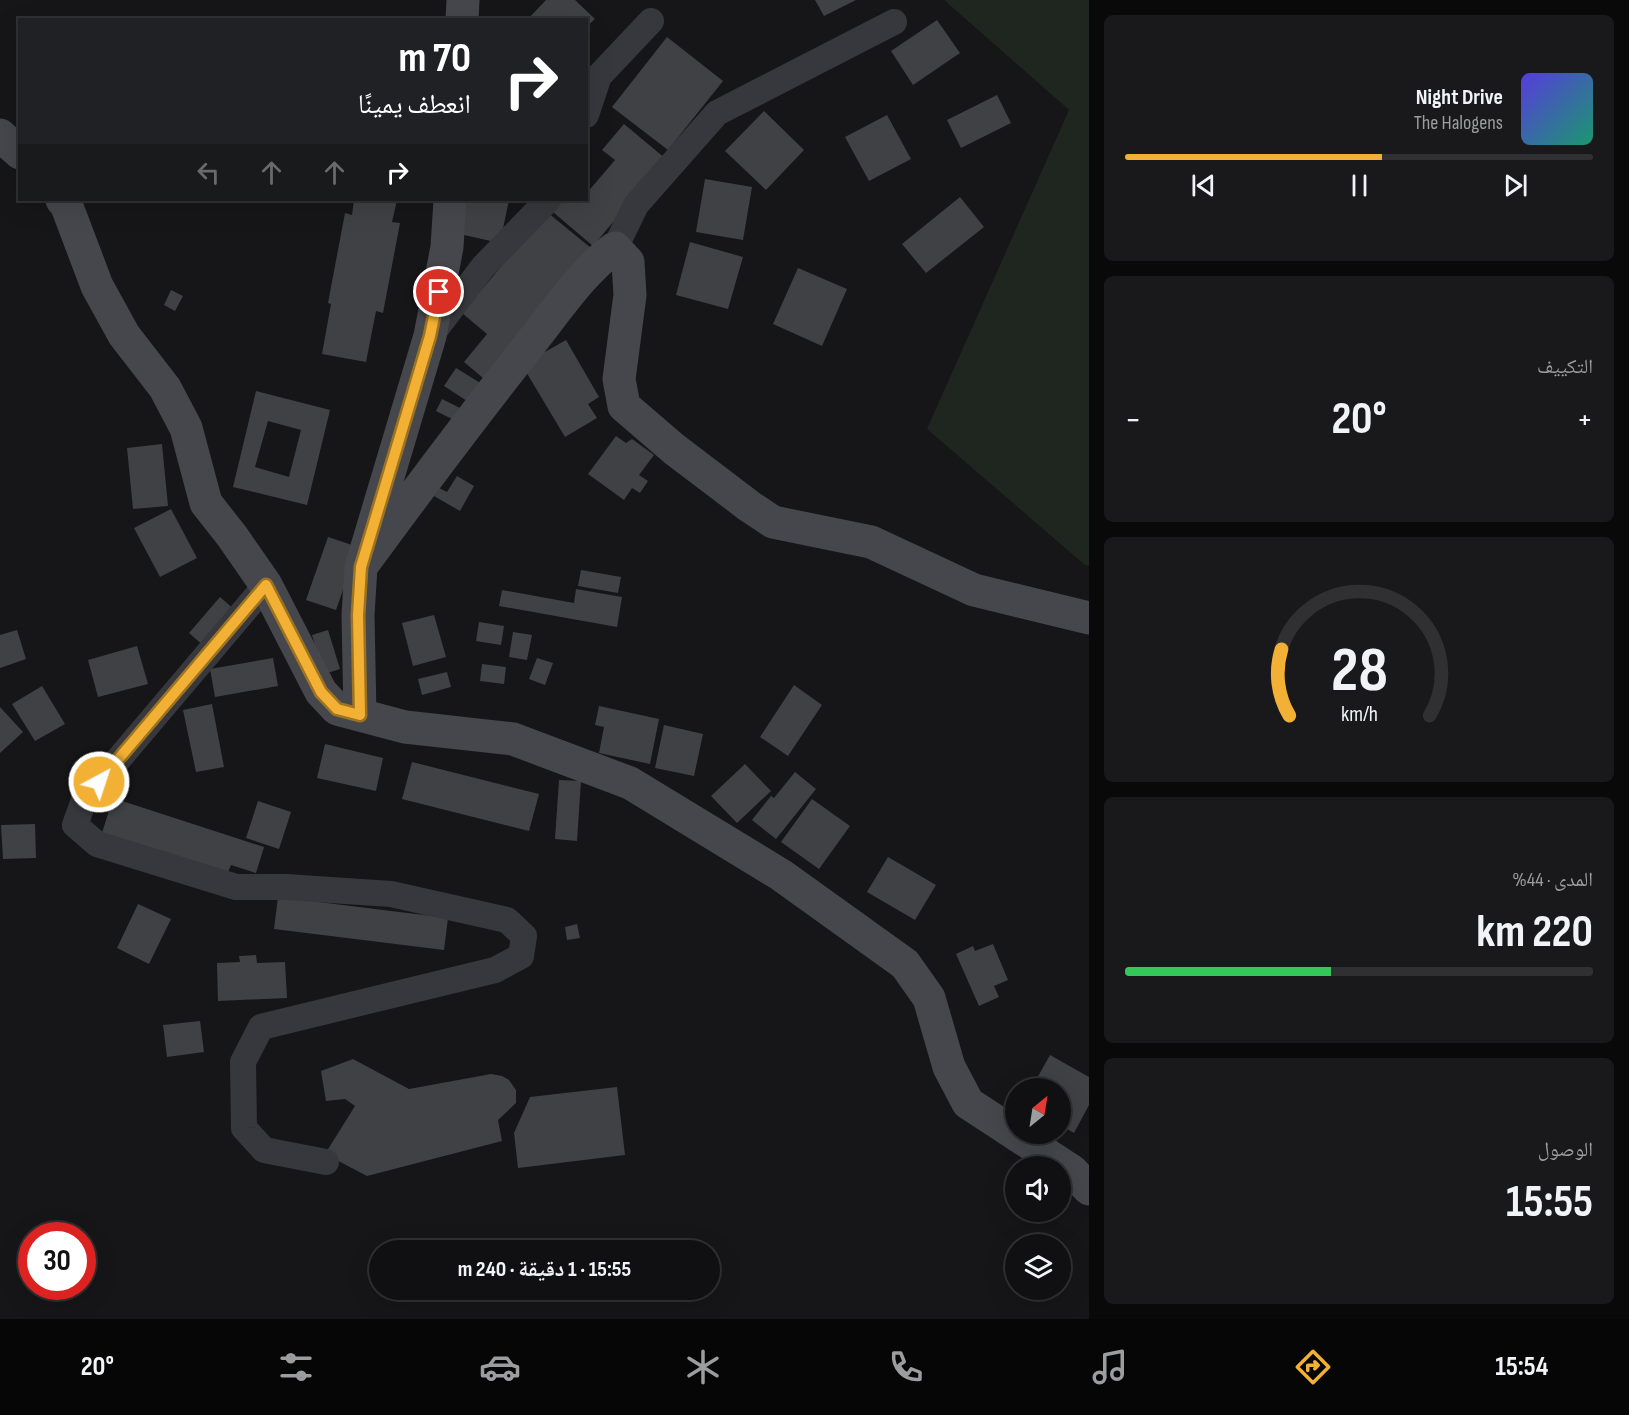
<!DOCTYPE html>
<html lang="ar">
<meta charset="utf-8">
<style>
:root{--surface:#101012;--page:#19191b;--text:#f1f3f6;--muted:#9c9d9f;--line:#303032;--accent:#f2b134}
body{margin:0;font-family:"Sofia Sans Condensed","Noto Naskh Arabic",sans-serif;background:var(--page);color:var(--text);direction:rtl;height:100vh;display:flex;flex-direction:column;font-size:22px;white-space:nowrap}
*{box-sizing:border-box;margin:0}
p{font-size:20px;color:var(--muted)}
.icon{flex:none;width:33px;height:33px;fill:none;stroke:currentColor;stroke-width:2;stroke-linecap:round;stroke-linejoin:round}
.map{position:relative;flex:1;overflow:hidden;direction:ltr}
.side{display:flex;flex-direction:column;gap:15px;padding:15px;background:#09090a;width:540px}
.side>*{flex:none}
.hud{position:absolute;left:18px;top:18px;width:570px;height:183px;border-radius:0px;box-shadow:0 6px 24px #0002,0 0 0 2px var(--line);direction:rtl;background:#202124;color:#fff;overflow:hidden}
.needle{width:39px;rotate:30deg}
.controls{position:absolute;left:1005px;top:1078px;display:grid;gap:12px}
.controls a{display:grid;place-items:center;width:66px;height:66px;border-radius:50%;background:var(--surface);box-shadow:0 6px 24px #0002,0 0 0 2px var(--line);font-size:30px}
.speed{position:absolute;left:18px;top:1222px;display:flex;gap:12px;font-size:30px;font-weight:700;text-align:center}
.speed>*{display:grid;place-content:center;width:78px;height:78px;border-radius:50%;background:var(--surface);box-shadow:0 6px 24px #0002,0 0 0 2px var(--line);line-height:1}
.speed .limit{border:9px solid #d22;background:#fff;color:#111}
.pin{position:absolute;display:grid;place-items:center;width:51px;height:51px;color:#fff;margin:-26px;border:3px solid #fff;border-radius:50%;box-shadow:0 2px 6px #0007}
.me{position:absolute;width:66px;margin:-33px;rotate:40deg;stroke-linejoin:round;filter:drop-shadow(0 0 4px #0008)}
.turn{display:flex;align-items:center;gap:21px;height:126px;padding:0 18px;font-size:27px}
.turn .icon{width:78px;height:78px;stroke-width:2.5}
.turn b{display:block;font-size:42px;line-height:51px}
.lanes{display:flex;align-items:center;height:57px;padding:0 18px;background:#0003;justify-content:center;gap:30px;direction:ltr}
.lanes .off{opacity:.35}
.big{font-size:45px;font-weight:700;line-height:1.1}
.side .card{flex:1;display:flex;flex-direction:column;justify-content:center;gap:9px;min-width:0;padding:0 21px;border-radius:9px;background:var(--page)}
.side .dial{align-items:center;gap:0}
.dial svg{height:156px;overflow:visible;fill:none;stroke:var(--line);stroke-width:7;stroke-linecap:round;text-anchor:middle}
.dial text{fill:var(--text);stroke:none}
.song{display:flex;align-items:center;gap:18px}
.cover{width:72px;height:72px;border-radius:9px;background:linear-gradient(135deg,hsl(250 70% 55%),hsl(160 70% 35%))}
.played{height:6px;border-radius:3px;background:linear-gradient(90deg,var(--accent) 55%,var(--line) 55%)}
.keys{display:flex;justify-content:space-around;direction:ltr}
.heat{display:flex;justify-content:space-between;align-items:center;font-size:33px;direction:ltr}
.charge{height:9px;border-radius:4px;background:linear-gradient(90deg,#34c759 44%,var(--line) 0)}
.trip{position:absolute;left:369px;top:1240px;width:351px;height:60px;border-radius:30px;background:var(--surface);box-shadow:0 6px 24px #0002,0 0 0 2px var(--line);font-weight:700;line-height:60px;text-align:center;direction:rtl}
.dock{display:flex;height:96px;justify-content:space-around;align-items:center;background:#060607;color:var(--muted)}
.dock .icon{width:42px;height:42px}
.dock .active{color:var(--accent)}
.dock b{font-size:27px;color:var(--text)}
main{display:flex;flex:1;min-height:0}
.map>svg:first-child{display:block}
.green{fill:#1e261f}
.building{fill:#404145;fill-rule:evenodd}
.lines{fill:none;stroke-linecap:round;stroke-linejoin:round}
.street{stroke:#37383d;stroke-width:26}
.secondary{stroke:#45474d;stroke-width:33}
.route-casing{stroke:#9d7322;stroke-width:15}
.route{stroke:#f2b134;stroke-width:10}
</style>
<main>
<section class="side">
<div class="card">
<div class="song"><i class="cover"></i><div><b>Night Drive</b><p>The Halogens</p></div></div>
<div class="played"></div>
<div class="keys"><svg class="icon" aria-label="previous" viewBox="0 0 24 24"><path d="M18 5L8 12l10 7zM5 5v14"/></svg><svg class="icon" aria-label="pause" viewBox="0 0 24 24"><path d="M8 5v14M16 5v14"/></svg><svg class="icon" aria-label="next" viewBox="0 0 24 24"><path d="M6 5l10 7-10 7zM19 5v14"/></svg></div>
</div>
<div class="card"><p>التكييف</p>
<div class="heat"><a>−</a><b class="big">20°</b><a>+</a></div>
</div>
<div class="card dial"><svg viewBox="0 0 100 80">
<path d="M14 69A42 42 0 1 1 86 69"/>
<path d="M14 69A42 42 0 0 1 10 35" stroke="#f2b134"/>
<text x="50" y="56" font-size="32" font-weight="700">28</text>
<text x="50" y="72" font-size="11">km/h</text>
</svg></div>
<div class="card"><p>المدى · 44%</p><b class="big">220 km</b><div class="charge"></div></div>
<div class="card"><p>الوصول</p><b class="big">15:55</b></div>
</section>
<div class="map">
<svg width="1089" height="1319" viewBox="0 0 1089 1319">
<rect width="100%" height="100%" fill="#161618"/>
<path class="green" d="M944,0H1089V566L1085,565L927,429L1069,110Z"/>
<path class="building" d="M546,0H575L595,19L586,27V20H527Z
M815,0H856L824,16Z
M937,20L960,53L913,85L891,51Z
M667,37L723,81L668,150L612,107Z
M997,95L1011,123L961,148L947,120Z
M764,111L804,150L766,190L725,151Z
M887,115L911,159L869,181L845,137Z
M624,124L666,159L593,246L553,212L563,200H586V194L615,160L602,150Z
M705,179L752,187L743,240L696,232Z
M960,197L984,227L926,273L902,244Z
M354,200H397L392,222L400,223L383,313L376,311L366,362L322,354L331,304L328,303L345,213L352,215Z
M462,200H509L500,243L455,233Z
M547,212L597,253L489,383L464,362L487,334L462,313Z
M690,242L743,257L728,309L676,295Z
M798,268L847,289L822,346L773,324Z
M171,290L183,296L175,311L164,305Z
M566,340L599,397L588,404L597,418L565,437L522,365Z
M456,368L482,384L470,403L444,386Z
M256,391L330,410L307,505L233,487ZM268,421L301,430L289,477L255,467Z
M442,399L464,410L458,422L436,411Z
M616,436L626,443L632,439L654,455L639,475L648,481L640,493L632,488L624,500L588,474Z
M162,444L168,506L133,509L127,448Z
M457,476L474,486L460,511L434,496L439,488L447,492Z
M171,509L197,558L160,577L134,528Z
M328,537L358,547L336,610L306,600Z
M581,570L621,577L618,593L578,586Z
M576,589L622,597L617,627L499,606L502,590L574,603Z
M220,597L236,611L205,647L189,633Z
M434,615L446,657L413,666L402,623Z
M479,622L504,626L501,645L476,641Z
M17,630L26,659L0,668V635Z
M328,630L340,669L324,674L312,635Z
M513,632L532,635L527,660L509,657Z
M137,646L148,684L98,697L88,660Z
M273,658L278,686L215,697L210,669Z
M537,658L553,663L545,685L529,679Z
M482,664L506,667L504,684L480,681Z
M447,672L451,687L422,695L418,679Z
M794,685L822,705L788,756L760,737Z
M42,686L65,724L35,741L12,704Z
M212,704L224,767L196,772L183,710Z
M599,706L659,719L650,764L599,753L604,727L595,725Z
M0,707L23,732L0,753Z
M664,725L703,734L694,776L655,768Z
M325,744L383,758L376,791L317,778Z
M412,762L539,794L529,831L402,799Z
M745,764L771,791L737,823L711,796Z
M795,772L816,789L776,839L752,820L771,796L774,798Z
M559,780L581,781L577,841L555,839Z
M113,798L264,847L256,873L231,865L226,877L101,836Z
M812,799L850,826L819,869L781,842Z
M258,801L291,812L279,849L246,838Z
M35,824L36,858L3,859L1,825Z
M888,857L936,885L915,920L867,892Z
M278,897L448,918L444,950L274,929Z
M138,904L171,919L149,964L117,948Z
M577,924L580,938L567,940L565,927Z
M993,944L1008,980L994,986L999,997L979,1006L956,954L973,946L975,951Z
M256,955L257,963L285,962L287,998L218,1001L217,963L240,962L239,956Z
M200,1021L204,1052L167,1057L163,1025Z
M1050,1055L1089,1077V1105L1074,1133L1060,1125V1089H1031Z
M353,1059L409,1089L491,1074L502,1076L509,1080L516,1090V1103L498,1120L502,1141L367,1176L325,1154L355,1106L345,1099L326,1101L321,1071Z
M617,1087L625,1155L518,1168L514,1133L530,1097Z"/>
<g class="lines">
<path class="street" d="M586,115L599,76L651,21
M615,248L636,205L717,113L894,22
M432,334L483,267L548,200
M266,585L84,800L75,825L97,844L236,887H286L391,894L507,920L524,936L521,956L495,970L261,1027L243,1062L244,1128L264,1150L326,1162"/>
<path class="secondary" d="M462,20L463,0
M0,135L20,153
M62,200L66,204L97,286L124,335L165,388L186,428L206,503L232,536L266,585L321,692L337,709L405,727L513,739L630,783L781,875L905,964L929,998L949,1067L968,1103L1072,1171L1089,1189
M361,567C416,492 472,417 530,344C554,314 584,269 615,248L628,262L630,295L619,379L624,406L674,449L749,506L773,522L871,542L974,590L1089,618
M360,715L358,615L361,567L430,336L447,247L450,200"/>
</g>
<g class="lines">
<g class="route-casing">
<path id="route" d="M99,782L266,585L321,692L337,709L360,715L358,615L361,567L430,336L439,292"/>
</g>
<use href="#route" class="route"/>
</g>
</svg>
<div class="controls">
<a><svg class="needle" viewBox="-14 -14 28 28"><path d="M0-13l5 13h-10z" fill="#e53935"/><path d="M0 13l5-13h-10z" fill="#9c9d9f"/></svg></a>
<a><svg class="icon" aria-label="sound" viewBox="0 0 24 24"><path d="M4 9h4l5-4v14l-5-4H4zM17 9q2 3 0 6"/></svg></a>
<a><svg class="icon" aria-label="layers" viewBox="0 0 24 24"><path d="M12 4l9 5-9 5-9-5zM3 14l9 5 9-5"/></svg></a>
</div>
<div class="speed"><div class="limit">30</div></div>
<div class="pin" style="left:439px;top:292px;background:#d93025"><svg class="icon" aria-label="arrive" viewBox="0 0 24 24"><path d="M6 21V4h12l-3 4 3 4H6"/></svg></div>
<svg class="me" style="left:99px;top:782px" viewBox="-20 -20 40 40"><circle r="17" fill="#f2b134" stroke="#fff" stroke-width="3"/><path d="M0-11L8 9 0 5-8 9z" fill="#fff"/></svg>
<div class="trip">15:55 · 1 دقيقة · 240 m</div>
<div class="hud">
<div class="turn"><svg class="icon" aria-label="right" viewBox="0 0 24 24"><path d="M7 20v-9h11M14 6l5 5-5 5"/></svg><div><b>70 m</b>انعطف يمينًا</div></div>
<div class="lanes"><svg class="icon off" aria-label="left" viewBox="0 0 24 24"><path d="M17 20v-9H6M10 6l-5 5 5 5"/></svg><svg class="icon off" aria-label="ahead" viewBox="0 0 24 24"><path d="M12 20V5M6 11l6-6 6 6"/></svg><svg class="icon off" aria-label="ahead" viewBox="0 0 24 24"><path d="M12 20V5M6 11l6-6 6 6"/></svg><svg class="icon" aria-label="right" viewBox="0 0 24 24"><path d="M7 20v-9h11M14 6l5 5-5 5"/></svg></div>
</div>
</div>
</main>
<nav class="dock">
<b>15:54</b>
<svg class="icon active" aria-label="directions" viewBox="0 0 24 24"><path d="M12 3l9 9-9 9-9-9zM9 14v-3h6M13 9l2 2-2 2"/></svg>
<svg class="icon" aria-label="music" viewBox="0 0 24 24"><path d="M9 18V5l10-2v13"/><circle cx="6" cy="18" r="3"/><circle cx="16" cy="16" r="3"/></svg>
<svg class="icon" aria-label="phone" viewBox="0 0 24 24"><path d="M5 4h4l2 5-3 2q2 4 5 5l2-3 5 2v4C11 20 4 13 5 4z"/></svg>
<svg class="icon" aria-label="climate" viewBox="0 0 24 24"><path d="M12 3v18M4 7l16 10M4 17L20 7"/></svg>
<svg class="icon" aria-label="car" viewBox="0 0 24 24"><path d="M5 17H2v-5l4-1 3-4h7l3 4 3 1v5h-3M9 17h6M6 11h13"/><circle cx="7" cy="17" r="2"/><circle cx="17" cy="17" r="2"/></svg>
<svg class="icon" aria-label="filters" viewBox="0 0 24 24"><path d="M4 7h16M4 17h16"/><circle cx="9" cy="7" r="2"/><circle cx="15" cy="17" r="2"/></svg>
<b>20°</b>
</nav>
